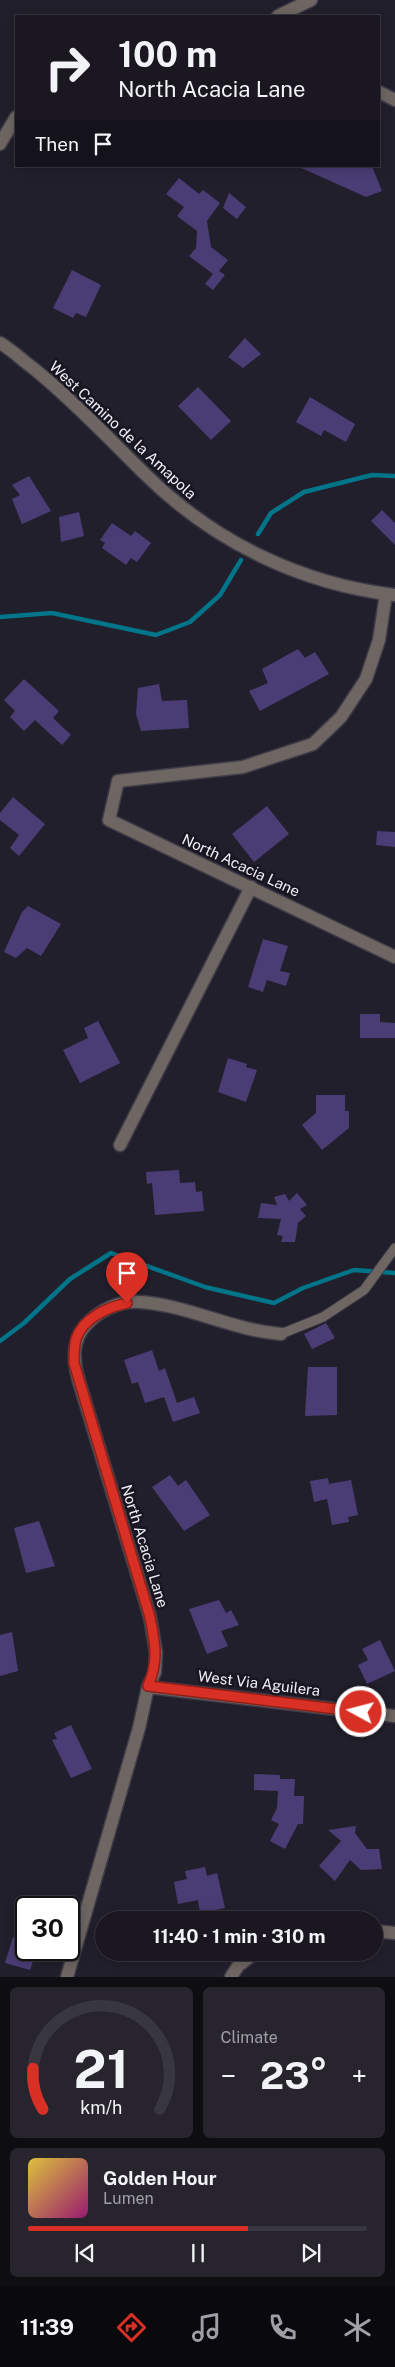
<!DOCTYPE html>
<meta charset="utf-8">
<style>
:root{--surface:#1a1721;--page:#27242e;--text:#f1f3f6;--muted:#9f9fa5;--line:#38363f;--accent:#d93025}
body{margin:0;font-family:"Public Sans",sans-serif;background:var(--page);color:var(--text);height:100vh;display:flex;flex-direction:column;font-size:19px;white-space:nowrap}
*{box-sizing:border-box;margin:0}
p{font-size:16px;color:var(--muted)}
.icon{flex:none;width:28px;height:28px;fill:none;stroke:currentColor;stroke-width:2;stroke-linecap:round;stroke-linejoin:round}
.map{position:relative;height:1977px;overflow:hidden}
.drawer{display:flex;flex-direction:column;gap:10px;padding:10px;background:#0e0d12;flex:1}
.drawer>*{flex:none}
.guide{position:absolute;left:15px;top:15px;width:365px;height:152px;border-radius:0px;box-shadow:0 2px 12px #0003,0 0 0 1px var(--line);background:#1a1721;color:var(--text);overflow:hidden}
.speed{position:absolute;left:15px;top:1896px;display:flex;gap:10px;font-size:25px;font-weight:700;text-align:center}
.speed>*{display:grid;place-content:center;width:65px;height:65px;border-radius:50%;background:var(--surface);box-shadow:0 2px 12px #0003,0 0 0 1px var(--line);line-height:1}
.speed .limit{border:2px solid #111;border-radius:8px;background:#fff;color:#111}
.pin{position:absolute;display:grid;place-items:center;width:42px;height:42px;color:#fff;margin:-51px -21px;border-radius:50% 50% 50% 0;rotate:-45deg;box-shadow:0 0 5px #0007}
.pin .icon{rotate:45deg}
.me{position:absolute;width:55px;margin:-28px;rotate:277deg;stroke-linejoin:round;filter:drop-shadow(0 0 4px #0008)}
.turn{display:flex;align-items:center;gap:18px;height:105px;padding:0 20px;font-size:22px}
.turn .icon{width:65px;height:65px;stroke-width:2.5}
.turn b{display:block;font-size:35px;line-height:42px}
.then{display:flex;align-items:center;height:48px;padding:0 20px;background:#0003;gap:10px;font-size:19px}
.big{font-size:38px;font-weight:700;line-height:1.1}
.drawer .tile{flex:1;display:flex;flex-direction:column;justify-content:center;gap:8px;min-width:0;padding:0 18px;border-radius:8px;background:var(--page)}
.drawer .dial{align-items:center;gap:0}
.dial svg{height:130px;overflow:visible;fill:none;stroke:var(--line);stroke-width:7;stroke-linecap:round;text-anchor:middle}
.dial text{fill:var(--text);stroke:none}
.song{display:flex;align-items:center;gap:15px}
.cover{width:60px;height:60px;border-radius:8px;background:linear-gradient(135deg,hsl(50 70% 55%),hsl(320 70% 35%))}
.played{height:5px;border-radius:2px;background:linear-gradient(90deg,var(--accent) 65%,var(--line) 65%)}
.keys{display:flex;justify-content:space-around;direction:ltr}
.heat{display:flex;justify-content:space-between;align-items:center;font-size:28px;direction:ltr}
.drawer .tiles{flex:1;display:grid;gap:10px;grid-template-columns:1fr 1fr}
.tile:last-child{grid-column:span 2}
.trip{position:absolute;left:95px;top:1911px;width:288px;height:50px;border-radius:25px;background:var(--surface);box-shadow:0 2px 12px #0003,0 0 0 1px var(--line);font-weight:700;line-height:50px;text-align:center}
.tabs{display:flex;height:80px;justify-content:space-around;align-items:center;background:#0a090d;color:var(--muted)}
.tabs .icon{width:35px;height:35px}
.tabs .current{color:var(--accent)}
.tabs b{font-size:22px;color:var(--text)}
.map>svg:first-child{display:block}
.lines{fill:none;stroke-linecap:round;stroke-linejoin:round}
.stream{stroke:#007488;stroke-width:4.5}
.building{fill:#4a3d75}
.service-casing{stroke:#3f3c48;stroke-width:11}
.minor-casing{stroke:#3f3c48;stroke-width:15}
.service{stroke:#6d6662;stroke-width:9}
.minor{stroke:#6d6662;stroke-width:12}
.route-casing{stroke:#8d1f18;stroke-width:12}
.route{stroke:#d93025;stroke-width:9}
.labels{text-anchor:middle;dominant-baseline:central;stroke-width:5;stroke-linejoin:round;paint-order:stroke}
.street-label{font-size:15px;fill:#f0eef7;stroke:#191622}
</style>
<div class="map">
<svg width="395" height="1977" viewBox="0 0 395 1977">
<rect width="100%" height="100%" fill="#221f2c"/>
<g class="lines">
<path class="stream" d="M258,534L271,513L304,492L372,475L395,476
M0,617L52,613L156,635L190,622L220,595L241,560
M0,1341L24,1323L70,1279L111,1253L205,1287L274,1303L303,1288L354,1270L395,1273"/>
</g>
<path class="building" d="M297,166H372L382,191L366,197Z
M179,178L199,194L203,190L220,203L207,221L211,247L228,260L219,271L225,275L213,290L205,284L213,274L189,256L196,248L197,231L177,216L184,207L166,194Z
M229,193L246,207L237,219L223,208Z
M72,270L101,285L86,317L76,313L73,318L53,308Z
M245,338L261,354L243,368L228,357Z
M198,387L231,421L211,440L178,406Z
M310,397L355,424L346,442L324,430L321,436L296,422Z
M29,476L51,511L22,524L12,499L20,495L12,485Z
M382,510L395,523V545L371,521Z
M79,512L84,536L61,542L59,517Z
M112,523L131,536L135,531L151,543L137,562L131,558L126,565L102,548L105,543L100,540Z
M298,649L305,658L315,652L329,674L260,711L249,691L268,683L262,669Z
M24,679L59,711L53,718L71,735L62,745L35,720L24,731L10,717L15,711L4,700Z
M159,684L162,701L187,700L189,728L141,731L136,714L138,688Z
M13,797L45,824L19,856L10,848L19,835L0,820V813Z
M267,806L289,834L254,862L232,834Z
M377,831L395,832V847L376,845Z
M28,906L61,924L41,956L27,948L16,958L4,952L22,912Z
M263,939L288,946L280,971L290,973L286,986L267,980L263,992L248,987Z
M360,1014H380V1022L395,1023V1038H360Z
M98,1021L120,1063L80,1083L63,1050L88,1038L84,1028Z
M228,1058L247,1064L246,1067L257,1070L246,1102L218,1092Z
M316,1095H345V1111H349V1128L322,1150L302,1125L316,1113Z
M179,1170L180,1183L195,1182L196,1192L202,1191L204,1211L155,1215L152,1183L147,1184L146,1172Z
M297,1193L307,1205L300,1209L306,1216L298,1223L295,1242H281L283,1236L277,1235L281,1219L258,1218L261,1203L277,1205L274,1197L285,1194L289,1201Z
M326,1323L335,1338L312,1349L304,1334Z
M152,1350L159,1371L165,1368L177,1403L194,1397L200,1413L173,1422L164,1397L145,1403L138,1382L132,1384L124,1360Z
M308,1367H337V1415L305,1416Z
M170,1475L178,1486L186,1480L210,1515L184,1531L152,1487Z
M328,1478L329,1484L351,1480L358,1515L348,1517L349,1522L332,1525L327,1499L314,1502L310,1481Z
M39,1521L55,1566L26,1573L14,1528Z
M219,1600L226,1613L231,1610L239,1625L221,1631L228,1646L207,1654L189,1609Z
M12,1632L18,1671L0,1676V1635Z
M380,1640L395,1671L367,1684L358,1665L368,1660L362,1649Z
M71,1725L92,1769L71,1778L52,1740L57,1739L54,1733Z
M254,1774L280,1775V1779H295L294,1796H304L303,1824H298L285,1849L270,1841L279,1824L271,1820L277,1808L278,1791L254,1790Z
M356,1826L355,1833L367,1849H379L382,1869L361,1870L350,1860L335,1881L319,1866L341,1841L328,1830Z
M205,1867L207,1876L217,1873L225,1908L200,1913L198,1900L178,1904L174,1882L187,1879L185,1871Z
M13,1937L26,1940V1950H37L30,1970L5,1963Z"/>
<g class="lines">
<g class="service-casing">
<path id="service" d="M281,1334L323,1317L364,1290L395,1248"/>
</g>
<g class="minor-casing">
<path id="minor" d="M278,16L311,0
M379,92L395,100
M0,144L16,117
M0,343C12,350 22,360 33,368C74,401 109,439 146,475C214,542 301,584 395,595
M386,594L379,640L366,679L341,717L313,744L243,767L118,781L109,820L395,957
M120,1145L251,887
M148,1687L395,1716
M374,1931L394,1933
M67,1977L139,1728L148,1687L155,1672L156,1652L150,1617L78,1378C73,1359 72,1340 86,1325C99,1310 121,1300 140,1302C187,1305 232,1330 281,1334
M231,1977L238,1966L256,1952"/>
</g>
<use href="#service" class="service"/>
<use href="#minor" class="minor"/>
</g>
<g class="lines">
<g class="route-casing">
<path id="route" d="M127,1303C108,1307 83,1318 76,1339C74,1346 74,1355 74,1363L150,1617C155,1643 159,1661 148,1686L361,1712"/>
</g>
<use href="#route" class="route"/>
</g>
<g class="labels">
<g class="street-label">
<text transform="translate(123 430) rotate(43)">West Camino de la Amapola</text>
<text transform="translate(241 865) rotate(25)">North Acacia Lane</text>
<text transform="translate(145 1546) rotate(73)">North Acacia Lane</text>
<text transform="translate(259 1683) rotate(7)">West Via Aguilera</text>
</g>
</g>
</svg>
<div class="speed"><div class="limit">30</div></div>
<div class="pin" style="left:127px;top:1303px;background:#d93025"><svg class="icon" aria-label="arrive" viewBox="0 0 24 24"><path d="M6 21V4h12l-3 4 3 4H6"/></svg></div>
<svg class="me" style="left:361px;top:1712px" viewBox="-20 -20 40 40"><circle r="17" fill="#d93025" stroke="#fff" stroke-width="3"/><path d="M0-11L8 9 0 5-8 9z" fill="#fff"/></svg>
<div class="trip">11:40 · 1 min · 310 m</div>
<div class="guide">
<div class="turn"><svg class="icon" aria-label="right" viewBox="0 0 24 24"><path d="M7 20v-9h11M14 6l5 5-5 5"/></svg><div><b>100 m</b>North Acacia Lane</div></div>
<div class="then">Then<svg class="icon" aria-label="arrive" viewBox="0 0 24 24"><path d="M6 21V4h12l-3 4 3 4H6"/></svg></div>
</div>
</div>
<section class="drawer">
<div class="tiles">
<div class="tile dial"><svg viewBox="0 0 100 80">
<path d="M14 69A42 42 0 1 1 86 69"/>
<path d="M14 69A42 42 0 0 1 8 44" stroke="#d93025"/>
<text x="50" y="56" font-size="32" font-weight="700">21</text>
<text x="50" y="72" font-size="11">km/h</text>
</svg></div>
<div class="tile"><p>Climate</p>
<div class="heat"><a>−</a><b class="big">23°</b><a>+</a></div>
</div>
<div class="tile">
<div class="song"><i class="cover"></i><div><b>Golden Hour</b><p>Lumen</p></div></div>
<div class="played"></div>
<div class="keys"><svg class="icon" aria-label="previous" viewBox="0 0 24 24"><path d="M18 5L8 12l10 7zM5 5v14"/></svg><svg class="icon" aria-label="pause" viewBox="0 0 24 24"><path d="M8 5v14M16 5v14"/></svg><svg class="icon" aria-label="next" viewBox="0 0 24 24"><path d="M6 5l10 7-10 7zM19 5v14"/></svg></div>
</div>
</div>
</section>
<nav class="tabs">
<b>11:39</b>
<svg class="icon current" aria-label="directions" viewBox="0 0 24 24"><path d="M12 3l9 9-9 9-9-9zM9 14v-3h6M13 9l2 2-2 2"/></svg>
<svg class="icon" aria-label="music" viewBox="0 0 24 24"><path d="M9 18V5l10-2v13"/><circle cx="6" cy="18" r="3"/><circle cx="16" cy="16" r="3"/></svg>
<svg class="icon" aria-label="phone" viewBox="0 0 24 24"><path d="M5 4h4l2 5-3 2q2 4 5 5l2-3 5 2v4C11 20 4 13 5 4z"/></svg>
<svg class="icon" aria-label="climate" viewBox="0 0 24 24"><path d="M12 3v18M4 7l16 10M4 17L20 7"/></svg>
</nav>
